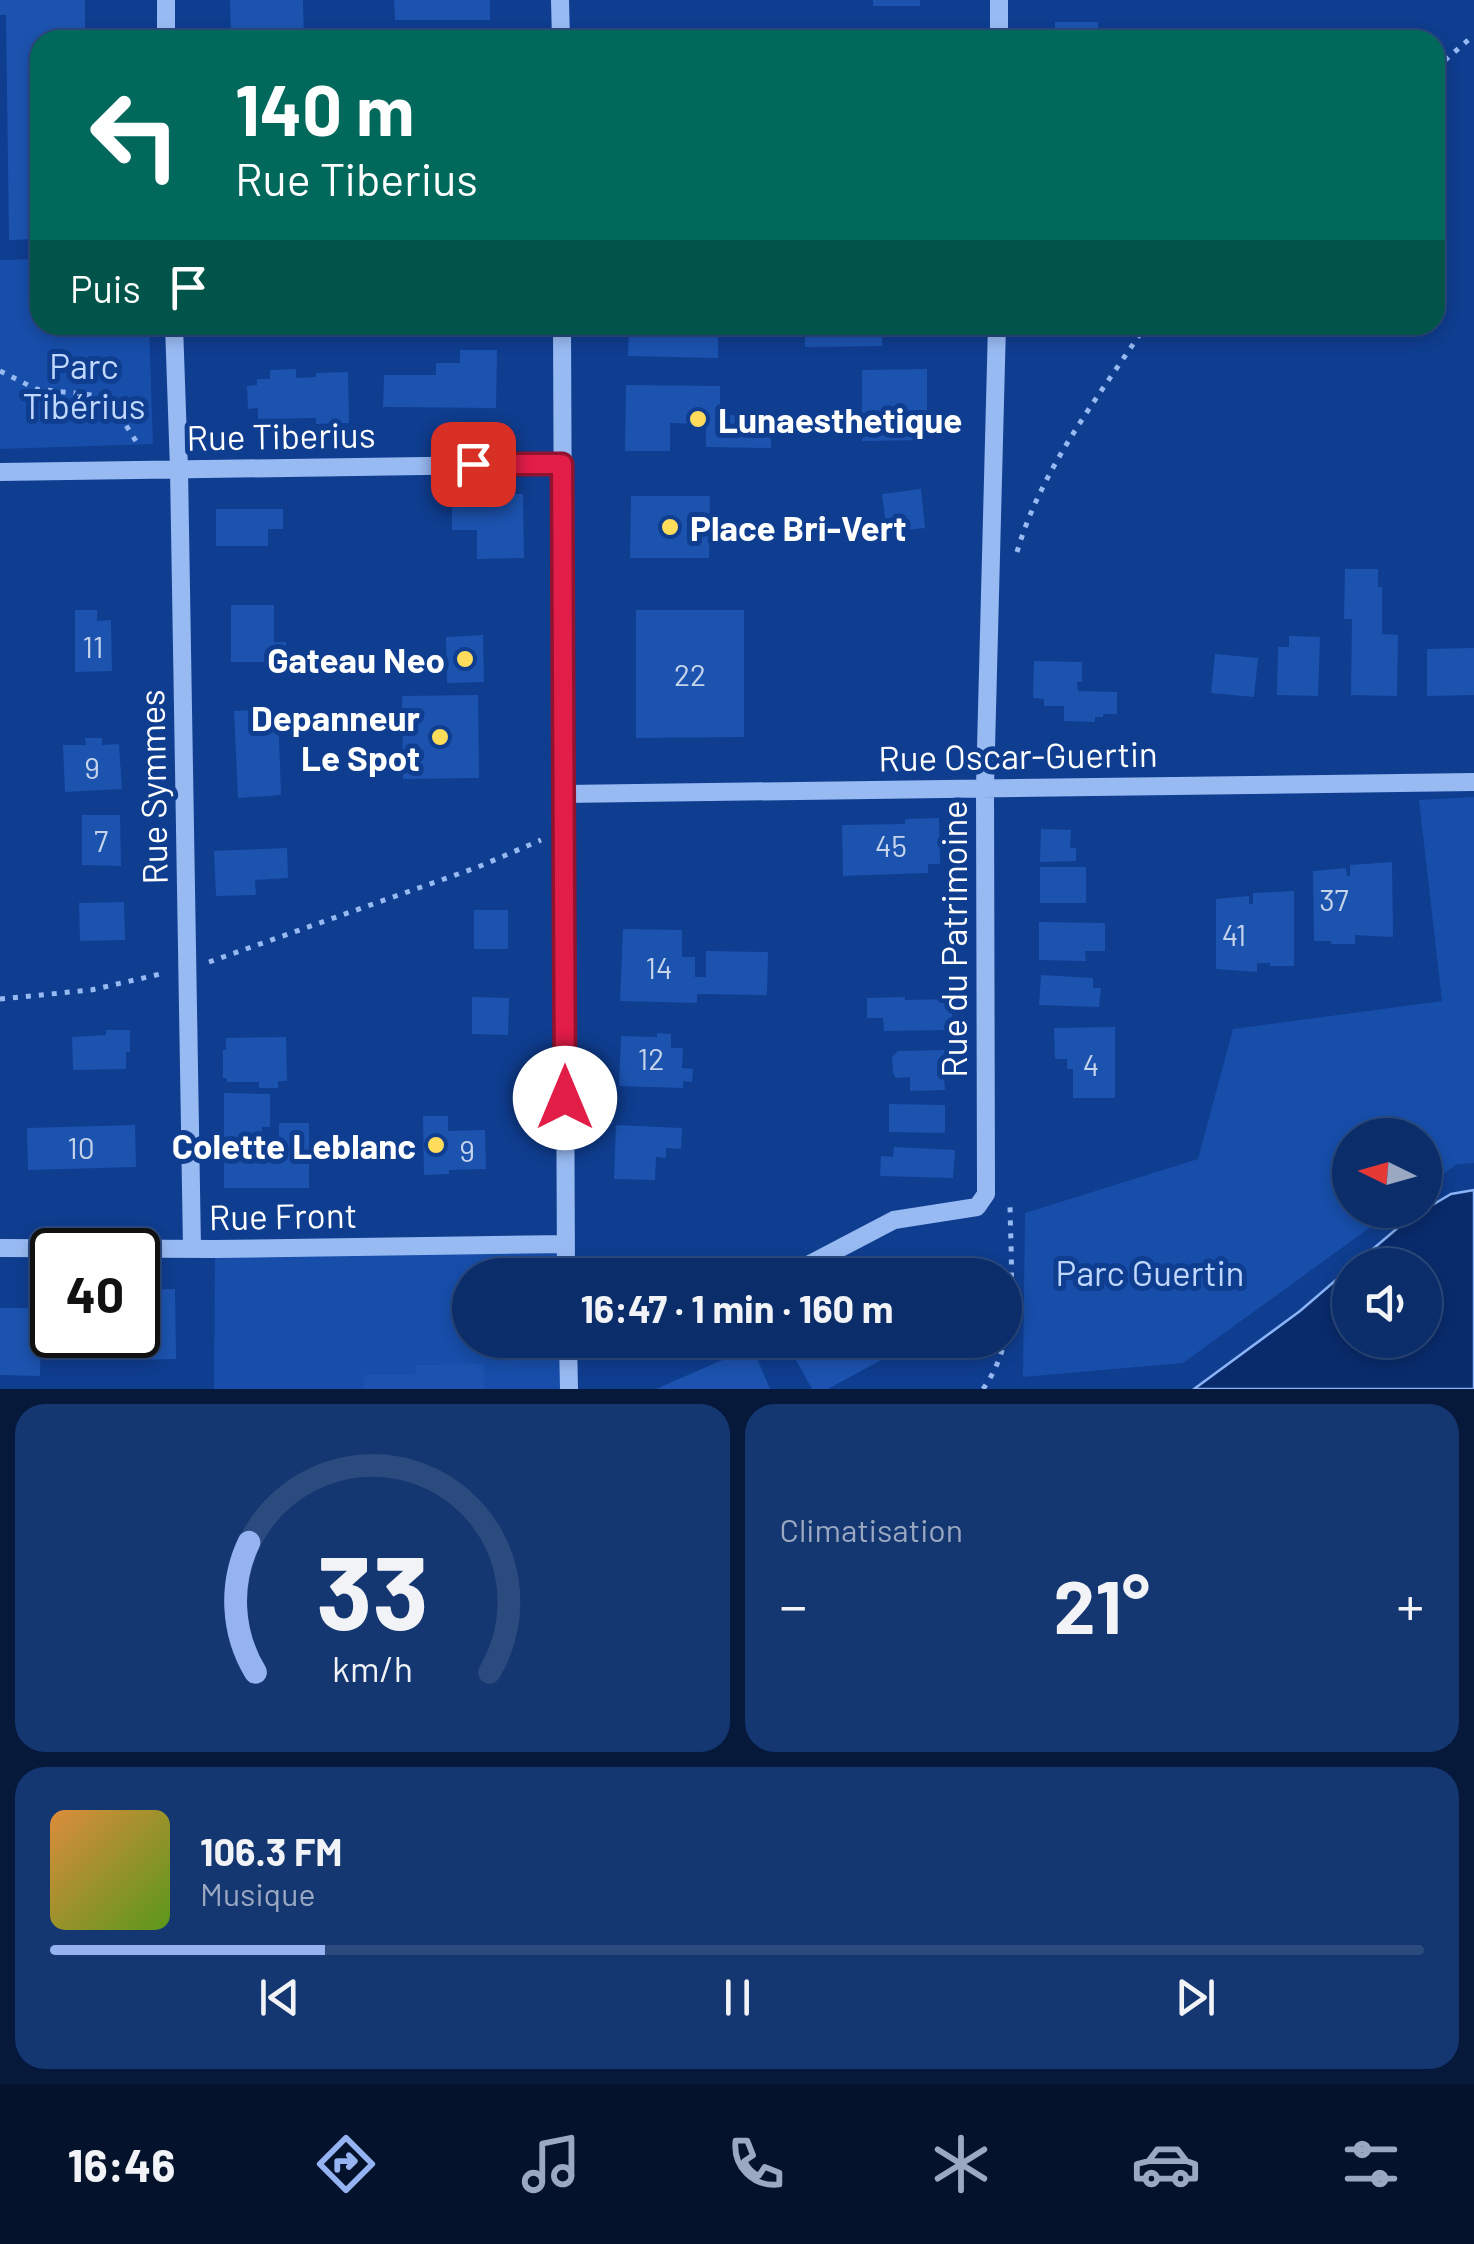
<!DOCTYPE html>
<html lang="fr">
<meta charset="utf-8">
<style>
:root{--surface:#0b2e6b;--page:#143671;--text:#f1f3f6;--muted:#9aa8c1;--line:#2b4a7e;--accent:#95b2f1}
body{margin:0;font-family:Barlow,sans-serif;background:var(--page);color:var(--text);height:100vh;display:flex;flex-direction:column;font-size:38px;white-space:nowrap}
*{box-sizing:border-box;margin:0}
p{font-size:32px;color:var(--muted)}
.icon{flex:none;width:55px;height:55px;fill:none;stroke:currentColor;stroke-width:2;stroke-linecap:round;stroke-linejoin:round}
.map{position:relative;height:1389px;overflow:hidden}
.sheet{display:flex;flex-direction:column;gap:15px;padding:15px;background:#06193b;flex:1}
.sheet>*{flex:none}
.top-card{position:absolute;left:30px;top:30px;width:1415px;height:305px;border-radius:30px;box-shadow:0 5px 15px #0003,0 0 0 2px var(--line);background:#00695c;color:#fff;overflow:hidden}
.needle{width:65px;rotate:275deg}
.controls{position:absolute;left:1332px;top:1118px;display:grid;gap:20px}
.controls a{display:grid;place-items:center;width:110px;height:110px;border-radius:50%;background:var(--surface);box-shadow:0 5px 15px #0003,0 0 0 2px var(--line);font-size:50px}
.speed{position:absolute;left:30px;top:1228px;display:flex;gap:20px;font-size:50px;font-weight:700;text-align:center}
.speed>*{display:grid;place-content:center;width:130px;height:130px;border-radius:50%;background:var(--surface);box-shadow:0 5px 15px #0003,0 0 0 2px var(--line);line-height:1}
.speed .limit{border:5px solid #111;border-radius:15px;background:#fff;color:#111}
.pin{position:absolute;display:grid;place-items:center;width:85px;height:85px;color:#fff;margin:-42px;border-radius:20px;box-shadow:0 5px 15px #0006}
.me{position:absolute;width:110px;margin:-55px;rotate:0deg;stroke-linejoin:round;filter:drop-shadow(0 0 8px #0008)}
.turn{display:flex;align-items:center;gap:35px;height:210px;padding:0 40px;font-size:45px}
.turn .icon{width:130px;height:130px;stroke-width:2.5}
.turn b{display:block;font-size:70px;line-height:85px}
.then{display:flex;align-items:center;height:95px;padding:0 40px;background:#0003;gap:20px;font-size:38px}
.big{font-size:75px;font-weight:700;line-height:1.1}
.sheet .tile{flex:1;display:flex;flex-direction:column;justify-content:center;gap:15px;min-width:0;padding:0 35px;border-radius:30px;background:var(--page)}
.sheet .dial{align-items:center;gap:0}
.dial svg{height:260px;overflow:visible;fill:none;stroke:var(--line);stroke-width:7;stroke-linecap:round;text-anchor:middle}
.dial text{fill:var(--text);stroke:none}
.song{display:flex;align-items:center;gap:30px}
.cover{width:120px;height:120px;border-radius:15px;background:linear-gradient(135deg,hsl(30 70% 55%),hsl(90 70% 35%))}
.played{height:10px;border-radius:5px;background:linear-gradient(90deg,var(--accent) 20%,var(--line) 20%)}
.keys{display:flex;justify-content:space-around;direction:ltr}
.heat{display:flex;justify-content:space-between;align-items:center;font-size:55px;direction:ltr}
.sheet .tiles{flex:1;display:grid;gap:15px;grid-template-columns:1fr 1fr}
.tile:last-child{grid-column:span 2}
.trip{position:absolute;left:452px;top:1258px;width:570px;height:100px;border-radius:50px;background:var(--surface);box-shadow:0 5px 15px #0003,0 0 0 2px var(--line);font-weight:700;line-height:100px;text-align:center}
.tabs{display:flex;height:160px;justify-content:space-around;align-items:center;background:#04122b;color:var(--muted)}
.tabs .icon{width:70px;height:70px}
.tabs .active{color:var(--accent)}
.tabs b{font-size:45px;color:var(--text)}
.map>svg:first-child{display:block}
.green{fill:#174eaa}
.water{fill:#092b6b;stroke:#8ab4f7;stroke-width:2.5}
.building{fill:#1c53af}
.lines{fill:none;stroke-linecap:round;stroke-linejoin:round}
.path{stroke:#98baf3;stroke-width:5;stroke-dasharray:5 8;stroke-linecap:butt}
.minor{stroke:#98baf3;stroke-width:18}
.route-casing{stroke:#92132f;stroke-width:25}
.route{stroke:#e11d48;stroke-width:18}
.poi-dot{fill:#ffdc5a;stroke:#0f3d8f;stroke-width:4}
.labels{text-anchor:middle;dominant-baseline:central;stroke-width:10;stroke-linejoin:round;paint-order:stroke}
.number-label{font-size:30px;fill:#c6d4eb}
.park-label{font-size:35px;fill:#c0d7fe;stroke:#0f3d8f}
.poi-label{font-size:35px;font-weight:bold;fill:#fff;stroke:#0f3d8f;text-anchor:end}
.street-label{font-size:35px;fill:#fff;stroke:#0f3d8f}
</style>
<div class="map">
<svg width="1474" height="1389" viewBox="0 0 1474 1389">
<rect width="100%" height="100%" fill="#0f3d8f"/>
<path class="green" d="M40,259V325H149L153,444L0,449V260Z
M1474,797V1163L1457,1164L1425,1187V1135H1350V1210H1394L1183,1363L1023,1377L1025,1213L1198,1159L1233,1029L1442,1001L1419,800Z
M566,1244V1275H470V1340H568L569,1389H214L215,1249Z"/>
<path class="water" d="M1474,1190V1389H1194L1300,1311L1350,1268V1340H1425V1265H1354L1407,1220L1451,1194Z"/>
<path class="building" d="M0,0H85V40H40V239L9,240L6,15H0Z
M230,0H303L304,40H231Z
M394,0H490V20H395Z
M873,0H920V6H873Z
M1055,22H1098L1099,40H1055Z
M629,325H690V335H718V358L628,356Z
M805,325H882V346L805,347Z
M460,350H497L496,408L383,407L384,375H436V363H460Z
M296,369V378L316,377V373L348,372L349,423L316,424V418L258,419V408L248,409L247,386L257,385V379H270V370Z
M927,369V440L862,441V370Z
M626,385L720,386V415L771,416V448L706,447V424L670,423V451H625Z
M921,489L925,528L887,532L882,494Z
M481,494H523L524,558L477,559V530H452V502L481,501Z
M631,496H710L709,558H630Z
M216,509H283V529H268V546H216Z
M1345,569H1378V587H1382V634L1398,635L1397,696L1351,695L1352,619H1344Z
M231,605H274V642H286V662H231Z
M75,610H97V621L111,620L112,671L75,672Z
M636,610H744V737L636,738Z
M483,635L484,682L447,683L446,637Z
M1289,636L1320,637L1318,696L1277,695L1278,647H1289Z
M1474,648V695L1427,696V649Z
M1215,654L1258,658L1254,697L1211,693Z
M1034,661L1082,662V682H1077L1078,691L1117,692V714H1103V717H1095V722L1064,721V706H1044V699L1033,698Z
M478,695L479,778L403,779L402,696Z
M278,709L281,795L238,798L234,711Z
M85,738H102V745L119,744L122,789L65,792L63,745H86Z
M82,815H120L121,866L82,865Z
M939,818L940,864H928V873L843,876L842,825L905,824V819Z
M1041,829L1071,830L1070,848H1076V861L1040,862Z
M287,848L288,878L255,880L256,895L216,896L214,851Z
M1392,862L1393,937L1355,935V944H1331V941H1314L1313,871L1346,868L1347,876H1350V865Z
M1040,867H1086V903H1040Z
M1294,891V966H1270V963H1257V972L1216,969V899L1249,896V904H1253V893Z
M124,902L125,940L80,941L79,903Z
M474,910H508V949H474Z
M1039,922L1105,923V951H1085L1086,961L1039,960Z
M623,929L682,930V957H695V977H706V951L768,952L767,995L697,994V1003L620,1001Z
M1041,975L1093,978V988H1101L1099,1007L1039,1005Z
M472,997L509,998L508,1035L472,1034Z
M905,997V1000L952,999V1030L884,1031L883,1018H867V998Z
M1115,1027V1098H1073V1069H1067V1059H1055L1054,1028Z
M106,1030H130V1052H126V1069L73,1070L72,1037L106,1035Z
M657,1033L671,1034V1048H683L682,1068L693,1069L692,1082L683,1081V1088L619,1086L621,1036L657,1037Z
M286,1037L287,1081H278V1088H259V1082H227V1078H223V1050H226V1038Z
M944,1050V1063H955L954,1077H944L945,1090L910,1091V1077L896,1078L893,1073L892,1057L898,1051Z
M224,1093L270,1094V1127H262V1137H279V1123H309V1188H224Z
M889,1104L945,1105V1133L889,1132Z
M423,1116H448V1131L485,1130L486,1169L449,1170V1174L424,1175Z
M135,1125L136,1167L28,1170L27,1128Z
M616,1125L682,1128L681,1149L666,1148V1158L656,1157L655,1180L614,1179Z
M894,1147L955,1150L953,1178L880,1176L881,1156L893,1157Z
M912,1260L920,1275H884Z
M175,1289L176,1359L126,1360V1335H138V1290Z
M0,1308H41L40,1376L0,1375Z
M785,1340H918L828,1389H812Z
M752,1347L770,1389H656Z
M484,1364L485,1389H364L363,1375L416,1374V1365Z"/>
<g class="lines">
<path class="path" d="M1435,69L1474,35
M0,371L36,389L92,395L122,419L139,446
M1017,552C1041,469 1099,396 1146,325
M209,962L478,867L541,840
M0,999L91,990L165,973
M983,1389C1021,1337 1010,1262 1010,1200"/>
<path class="minor" d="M166,0V40
M560,0L561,40
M999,40V0
M174,325L179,469L192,1248
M562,325L566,1275
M0,472L562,464
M564,794L1474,782
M0,1248L215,1249L566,1244
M789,1275L894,1220L977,1207L986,1194L985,787L997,325
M568,1340L569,1389
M568,1344L616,1340"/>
</g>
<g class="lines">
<g class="route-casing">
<path id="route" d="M473,464H562L565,1098"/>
</g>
<use href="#route" class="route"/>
</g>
<g class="poi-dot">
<circle cx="698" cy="419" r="10"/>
<circle cx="670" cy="527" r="10"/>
<circle cx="465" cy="659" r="10"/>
<circle cx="440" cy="737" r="10"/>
<circle cx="436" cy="1145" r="10"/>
</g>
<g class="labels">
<g class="number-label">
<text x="93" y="646">11</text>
<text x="690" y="674">22</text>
<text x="92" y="767">9</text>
<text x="101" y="840">7</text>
<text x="891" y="845">45</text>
<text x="1334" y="899">37</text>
<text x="1234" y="934">41</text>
<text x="659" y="967">14</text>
<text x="651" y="1058">12</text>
<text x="1091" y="1064">4</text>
<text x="81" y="1147">10</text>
<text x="467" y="1150">9</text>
</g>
<g class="park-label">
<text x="84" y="365">Parc<tspan x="84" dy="40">Tibérius</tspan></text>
<text x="1150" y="1272">Parc Guertin</text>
</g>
<g class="poi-label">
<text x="718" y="419" text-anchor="start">Lunaesthetique</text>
<text x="690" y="527" text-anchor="start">Place Bri-Vert</text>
<text x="445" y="659">Gateau Neo</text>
<text x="420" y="717">Depanneur<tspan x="420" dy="40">Le Spot</tspan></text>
<text x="416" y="1145">Colette Leblanc</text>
</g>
<g class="street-label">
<text transform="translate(281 435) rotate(-1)">Rue Tiberius</text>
<text transform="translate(1018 755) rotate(-1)">Rue Oscar-Guertin</text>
<text transform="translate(152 787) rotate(-91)">Rue Symmes</text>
<text transform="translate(953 939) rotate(-90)">Rue du Patrimoine</text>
<text transform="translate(283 1215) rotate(-1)">Rue Front</text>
</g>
</g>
</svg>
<div class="controls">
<a><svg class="needle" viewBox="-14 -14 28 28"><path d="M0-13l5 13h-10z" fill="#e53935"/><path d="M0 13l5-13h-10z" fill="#9aa8c1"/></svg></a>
<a><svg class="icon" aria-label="sound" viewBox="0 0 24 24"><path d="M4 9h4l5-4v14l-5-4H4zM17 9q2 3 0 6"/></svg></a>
</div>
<div class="speed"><div class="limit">40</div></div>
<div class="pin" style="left:473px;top:464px;background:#d93025"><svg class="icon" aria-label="arrive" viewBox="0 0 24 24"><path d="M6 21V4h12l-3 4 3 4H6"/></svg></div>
<svg class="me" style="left:565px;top:1098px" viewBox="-20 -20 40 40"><circle r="19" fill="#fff"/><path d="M0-13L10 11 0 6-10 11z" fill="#e11d48"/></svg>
<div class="trip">16:47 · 1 min · 160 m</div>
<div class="top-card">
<div class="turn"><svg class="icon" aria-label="left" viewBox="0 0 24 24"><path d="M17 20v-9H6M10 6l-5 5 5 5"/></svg><div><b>140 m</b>Rue Tiberius</div></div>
<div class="then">Puis<svg class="icon" aria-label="arrive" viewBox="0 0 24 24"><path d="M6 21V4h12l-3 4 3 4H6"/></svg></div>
</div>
</div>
<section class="sheet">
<div class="tiles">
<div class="tile dial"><svg viewBox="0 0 100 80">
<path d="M14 69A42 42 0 1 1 86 69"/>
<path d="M14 69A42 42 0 0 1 12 29" stroke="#95b2f1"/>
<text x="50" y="56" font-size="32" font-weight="700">33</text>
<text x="50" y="72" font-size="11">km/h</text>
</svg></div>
<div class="tile"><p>Climatisation</p>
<div class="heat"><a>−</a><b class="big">21°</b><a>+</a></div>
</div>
<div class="tile">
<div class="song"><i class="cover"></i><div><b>106.3 FM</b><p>Musique</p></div></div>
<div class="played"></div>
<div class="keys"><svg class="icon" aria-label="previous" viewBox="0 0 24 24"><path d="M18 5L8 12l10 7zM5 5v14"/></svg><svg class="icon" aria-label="pause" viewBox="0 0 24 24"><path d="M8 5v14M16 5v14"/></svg><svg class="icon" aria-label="next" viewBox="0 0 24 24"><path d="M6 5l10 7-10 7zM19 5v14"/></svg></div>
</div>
</div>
</section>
<nav class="tabs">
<b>16:46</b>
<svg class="icon active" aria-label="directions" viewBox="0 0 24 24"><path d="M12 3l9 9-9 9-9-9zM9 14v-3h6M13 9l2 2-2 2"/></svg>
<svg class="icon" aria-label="music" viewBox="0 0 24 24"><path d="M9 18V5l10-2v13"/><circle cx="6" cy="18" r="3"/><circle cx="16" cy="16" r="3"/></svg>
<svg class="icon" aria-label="phone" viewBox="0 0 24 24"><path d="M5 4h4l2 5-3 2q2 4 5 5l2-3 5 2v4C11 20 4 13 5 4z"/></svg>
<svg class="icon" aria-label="climate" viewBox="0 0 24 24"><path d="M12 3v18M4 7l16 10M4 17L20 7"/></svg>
<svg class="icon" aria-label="car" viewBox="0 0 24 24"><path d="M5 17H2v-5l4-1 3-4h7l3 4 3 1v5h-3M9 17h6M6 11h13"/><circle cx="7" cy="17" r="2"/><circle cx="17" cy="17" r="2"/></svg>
<svg class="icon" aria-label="filters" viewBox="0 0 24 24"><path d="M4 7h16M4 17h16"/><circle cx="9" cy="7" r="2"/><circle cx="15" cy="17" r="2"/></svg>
</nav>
